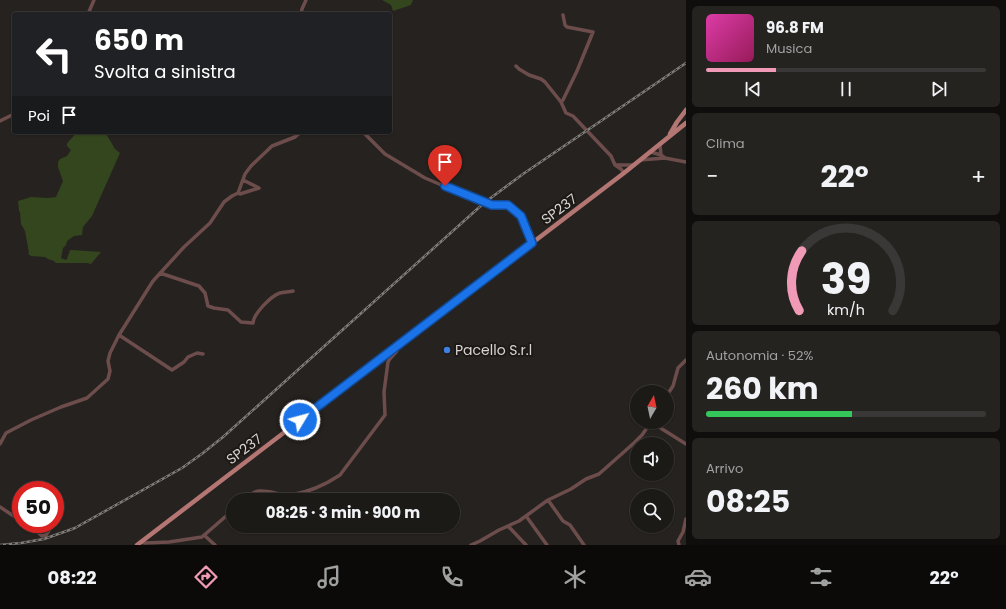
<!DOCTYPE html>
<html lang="it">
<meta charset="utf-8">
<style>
:root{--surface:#1c1a17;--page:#252320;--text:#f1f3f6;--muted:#a0a1a1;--line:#3a3836;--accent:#f09ab7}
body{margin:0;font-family:Poppins,sans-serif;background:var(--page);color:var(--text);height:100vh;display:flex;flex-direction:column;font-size:15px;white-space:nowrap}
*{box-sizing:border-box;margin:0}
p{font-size:13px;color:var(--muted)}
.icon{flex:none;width:22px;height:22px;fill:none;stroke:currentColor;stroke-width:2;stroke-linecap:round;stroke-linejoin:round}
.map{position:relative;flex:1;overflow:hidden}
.side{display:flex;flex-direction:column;gap:6px;padding:6px;background:#0f0e0d;width:320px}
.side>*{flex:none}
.top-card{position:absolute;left:12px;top:12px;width:380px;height:122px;border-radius:4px;box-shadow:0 1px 3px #0004,0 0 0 1px var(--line);background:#202124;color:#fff;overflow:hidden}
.needle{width:26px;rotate:9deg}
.tools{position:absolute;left:630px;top:385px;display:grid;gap:8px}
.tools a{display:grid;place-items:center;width:44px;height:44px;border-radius:50%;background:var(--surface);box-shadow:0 1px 3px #0004,0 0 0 1px var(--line);font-size:20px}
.speed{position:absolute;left:12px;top:481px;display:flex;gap:8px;font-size:20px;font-weight:700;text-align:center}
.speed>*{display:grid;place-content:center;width:52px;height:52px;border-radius:50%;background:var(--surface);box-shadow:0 1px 3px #0004,0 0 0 1px var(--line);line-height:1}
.speed .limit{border:6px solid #d22;background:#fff;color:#111}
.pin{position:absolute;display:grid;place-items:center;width:34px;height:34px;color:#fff;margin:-41px -17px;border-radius:50% 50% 50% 0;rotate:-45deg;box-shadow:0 0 4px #0007}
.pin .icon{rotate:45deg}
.me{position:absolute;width:44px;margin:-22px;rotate:53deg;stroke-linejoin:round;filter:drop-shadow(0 0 3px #0008)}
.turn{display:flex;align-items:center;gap:14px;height:84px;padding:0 16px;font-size:18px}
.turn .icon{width:52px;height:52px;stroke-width:2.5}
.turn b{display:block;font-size:28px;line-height:34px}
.then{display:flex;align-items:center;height:38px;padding:0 16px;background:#0003;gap:8px;font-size:15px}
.big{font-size:30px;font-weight:700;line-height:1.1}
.side .tile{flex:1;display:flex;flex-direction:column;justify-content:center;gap:6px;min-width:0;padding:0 14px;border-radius:6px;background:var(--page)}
.side .dial{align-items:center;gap:0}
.dial svg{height:104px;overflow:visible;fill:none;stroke:var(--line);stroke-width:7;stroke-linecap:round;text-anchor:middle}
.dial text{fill:var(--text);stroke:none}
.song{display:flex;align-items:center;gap:12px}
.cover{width:48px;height:48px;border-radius:6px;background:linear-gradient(135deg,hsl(320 70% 55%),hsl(330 70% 35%))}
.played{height:4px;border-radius:2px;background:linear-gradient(90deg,var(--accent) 25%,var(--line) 25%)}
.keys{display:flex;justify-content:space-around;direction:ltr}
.heat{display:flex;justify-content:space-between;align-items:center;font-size:22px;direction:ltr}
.charge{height:6px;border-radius:3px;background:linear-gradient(90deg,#34c759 52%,var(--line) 0)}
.trip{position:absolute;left:226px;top:493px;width:234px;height:40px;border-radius:20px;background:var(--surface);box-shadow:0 1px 3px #0004,0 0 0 1px var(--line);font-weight:700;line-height:40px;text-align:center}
.tab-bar{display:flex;height:64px;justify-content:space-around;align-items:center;background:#0b0a09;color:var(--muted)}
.tab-bar .icon{width:28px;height:28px}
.tab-bar .selected{color:var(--accent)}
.tab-bar b{font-size:18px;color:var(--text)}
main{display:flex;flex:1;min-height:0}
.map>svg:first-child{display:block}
.green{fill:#34461e}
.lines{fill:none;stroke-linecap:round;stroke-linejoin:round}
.minor{stroke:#6c4d4c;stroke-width:3.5}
.major{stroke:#b47673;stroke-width:4.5}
.rail-casing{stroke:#807d7a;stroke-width:2.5}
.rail{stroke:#1d1916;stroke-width:1;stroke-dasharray:3;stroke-linecap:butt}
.route-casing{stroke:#114b97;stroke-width:10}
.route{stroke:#1a73e8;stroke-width:7}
.shop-dot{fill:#3f7fe0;stroke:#1d1916;stroke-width:1.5}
.labels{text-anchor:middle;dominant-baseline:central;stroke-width:4;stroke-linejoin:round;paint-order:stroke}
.street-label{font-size:14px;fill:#d7d4d2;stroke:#1d1916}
.poi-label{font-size:14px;fill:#d7d4d2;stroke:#1d1916;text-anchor:start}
</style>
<main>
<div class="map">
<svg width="686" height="545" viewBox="0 0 686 545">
<rect width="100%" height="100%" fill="#26221f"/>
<path class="green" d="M382,0H413L411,5L393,11L391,5Z
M76,132H105L115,149L120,153L92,216L83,227L82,235L74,236L67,241L66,245L63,248L61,258L66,260L67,259L70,250H72L101,252L91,264L87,263H56L54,261L48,259L45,257L31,256L28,254L29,253L25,231L21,224L20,212L19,211L18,201L31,197L48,198L56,197L63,181L58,167V162L60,159L67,156L71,150L67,146V144C69,140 74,137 76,132Z"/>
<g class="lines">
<path class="minor" d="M88,14L94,0
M301,14L302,9L306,0
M516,66L519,69L529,75L541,79L545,82L561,102L566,113L573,116L611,156L615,165
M561,102L563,100L577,71L593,32L567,27L565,25L563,15
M0,121L14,114
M363,132L385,154L425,178L484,203L492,205H508L521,216L532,243
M651,152L661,155
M665,158L686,162
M640,160L665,158L661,155L660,145
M624,173L621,169L615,165H634
M238,193L245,174L251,166L272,146L295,137L301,132
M160,273L199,286L205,293L208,306L214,308L228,310L241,322L253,323C254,313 271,296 280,293C284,292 289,292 293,291
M119,335L172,370L184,362L188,357L197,353L203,354
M667,395L673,386L678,368L686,360
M651,422L686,444
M0,444L6,433L31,420L61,407L87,398L108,379L110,371L108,361L110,353L119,335L153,281L184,247L210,223L224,202L232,196L238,193L240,194L259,188L243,180
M245,500C248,497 251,494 255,492C264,488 280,496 291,495C309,492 325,485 340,475L385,415L384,392L388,362C391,355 399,353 398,345
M548,500L563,521L570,525L584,545
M0,507L21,521
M526,516L547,545
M25,524L34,529L42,536L46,535L52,526
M508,526L526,545
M204,535L215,545
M141,542L145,543L169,542L202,537L233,510
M471,545L480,541L499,530L519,521L548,500L571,489L586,479L599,474L634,443L642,435L651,422
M679,545L678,541L683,532L686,519"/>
<path class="major" d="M670,134L677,122L686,110
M137,545L494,272L624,173L686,123"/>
<g class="rail-casing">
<path id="rail" d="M0,545L21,543L44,539L75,528L182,468L203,453L223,437L484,203L523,174L686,63"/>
</g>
<use href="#rail" class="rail"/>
</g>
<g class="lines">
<g class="route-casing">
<path id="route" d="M300,420L532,243L521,216L508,205H492L445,186"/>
</g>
<use href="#route" class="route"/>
</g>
<circle class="shop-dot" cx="447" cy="350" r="4"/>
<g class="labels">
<g class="street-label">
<text transform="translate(559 209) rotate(-37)">SP237</text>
<text transform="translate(244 449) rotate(-37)">SP237</text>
</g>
<g class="poi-label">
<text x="455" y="350">Pacello S.r.l</text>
</g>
</g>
</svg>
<div class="tools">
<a><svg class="needle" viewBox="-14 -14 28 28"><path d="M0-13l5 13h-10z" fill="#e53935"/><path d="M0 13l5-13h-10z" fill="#a0a1a1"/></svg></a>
<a><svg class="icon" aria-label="sound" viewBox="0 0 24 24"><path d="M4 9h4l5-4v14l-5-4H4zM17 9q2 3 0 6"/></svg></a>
<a><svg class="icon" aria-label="search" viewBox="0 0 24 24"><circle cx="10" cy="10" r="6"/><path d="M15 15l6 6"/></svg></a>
</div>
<div class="speed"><div class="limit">50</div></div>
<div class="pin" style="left:445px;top:186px;background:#d93025"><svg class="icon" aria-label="arrive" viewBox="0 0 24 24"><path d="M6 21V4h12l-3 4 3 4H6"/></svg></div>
<svg class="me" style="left:300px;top:420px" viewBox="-20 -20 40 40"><circle r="17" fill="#1a73e8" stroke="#fff" stroke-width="3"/><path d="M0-11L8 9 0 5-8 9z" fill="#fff"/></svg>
<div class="trip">08:25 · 3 min · 900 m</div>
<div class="top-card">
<div class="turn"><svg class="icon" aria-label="left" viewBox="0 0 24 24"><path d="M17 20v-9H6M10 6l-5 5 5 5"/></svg><div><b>650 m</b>Svolta a sinistra</div></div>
<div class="then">Poi<svg class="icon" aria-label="arrive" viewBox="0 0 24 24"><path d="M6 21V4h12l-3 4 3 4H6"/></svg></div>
</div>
</div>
<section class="side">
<div class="tile">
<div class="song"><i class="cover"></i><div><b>96.8 FM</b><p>Musica</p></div></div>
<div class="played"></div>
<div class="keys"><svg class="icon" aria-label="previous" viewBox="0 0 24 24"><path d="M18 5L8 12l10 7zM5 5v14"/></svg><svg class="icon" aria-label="pause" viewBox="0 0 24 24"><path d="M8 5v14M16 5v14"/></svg><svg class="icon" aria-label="next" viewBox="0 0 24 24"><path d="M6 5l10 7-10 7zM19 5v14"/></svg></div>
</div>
<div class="tile"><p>Clima</p>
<div class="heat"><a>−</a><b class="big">22°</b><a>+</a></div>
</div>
<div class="tile dial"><svg viewBox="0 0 100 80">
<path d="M14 69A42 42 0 1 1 86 69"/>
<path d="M14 69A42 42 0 0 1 16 23" stroke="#f09ab7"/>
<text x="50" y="56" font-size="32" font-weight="700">39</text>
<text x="50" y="72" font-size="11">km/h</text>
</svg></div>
<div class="tile"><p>Autonomia · 52%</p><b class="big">260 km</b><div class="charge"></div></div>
<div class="tile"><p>Arrivo</p><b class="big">08:25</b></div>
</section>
</main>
<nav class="tab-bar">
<b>08:22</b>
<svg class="icon selected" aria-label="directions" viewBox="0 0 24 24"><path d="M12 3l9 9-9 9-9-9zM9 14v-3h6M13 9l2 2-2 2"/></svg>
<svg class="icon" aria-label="music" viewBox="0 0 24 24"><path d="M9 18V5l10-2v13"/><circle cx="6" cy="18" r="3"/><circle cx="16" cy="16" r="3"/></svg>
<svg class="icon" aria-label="phone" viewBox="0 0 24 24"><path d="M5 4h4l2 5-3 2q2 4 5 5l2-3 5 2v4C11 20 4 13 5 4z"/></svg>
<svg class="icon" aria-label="climate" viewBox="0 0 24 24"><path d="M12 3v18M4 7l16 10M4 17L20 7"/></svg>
<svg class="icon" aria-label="car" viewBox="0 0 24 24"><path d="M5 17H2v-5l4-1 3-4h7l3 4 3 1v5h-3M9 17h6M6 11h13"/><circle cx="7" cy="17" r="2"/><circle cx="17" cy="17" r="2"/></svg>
<svg class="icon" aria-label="filters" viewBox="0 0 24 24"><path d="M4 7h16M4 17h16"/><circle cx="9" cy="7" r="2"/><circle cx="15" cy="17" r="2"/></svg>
<b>22°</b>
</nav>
